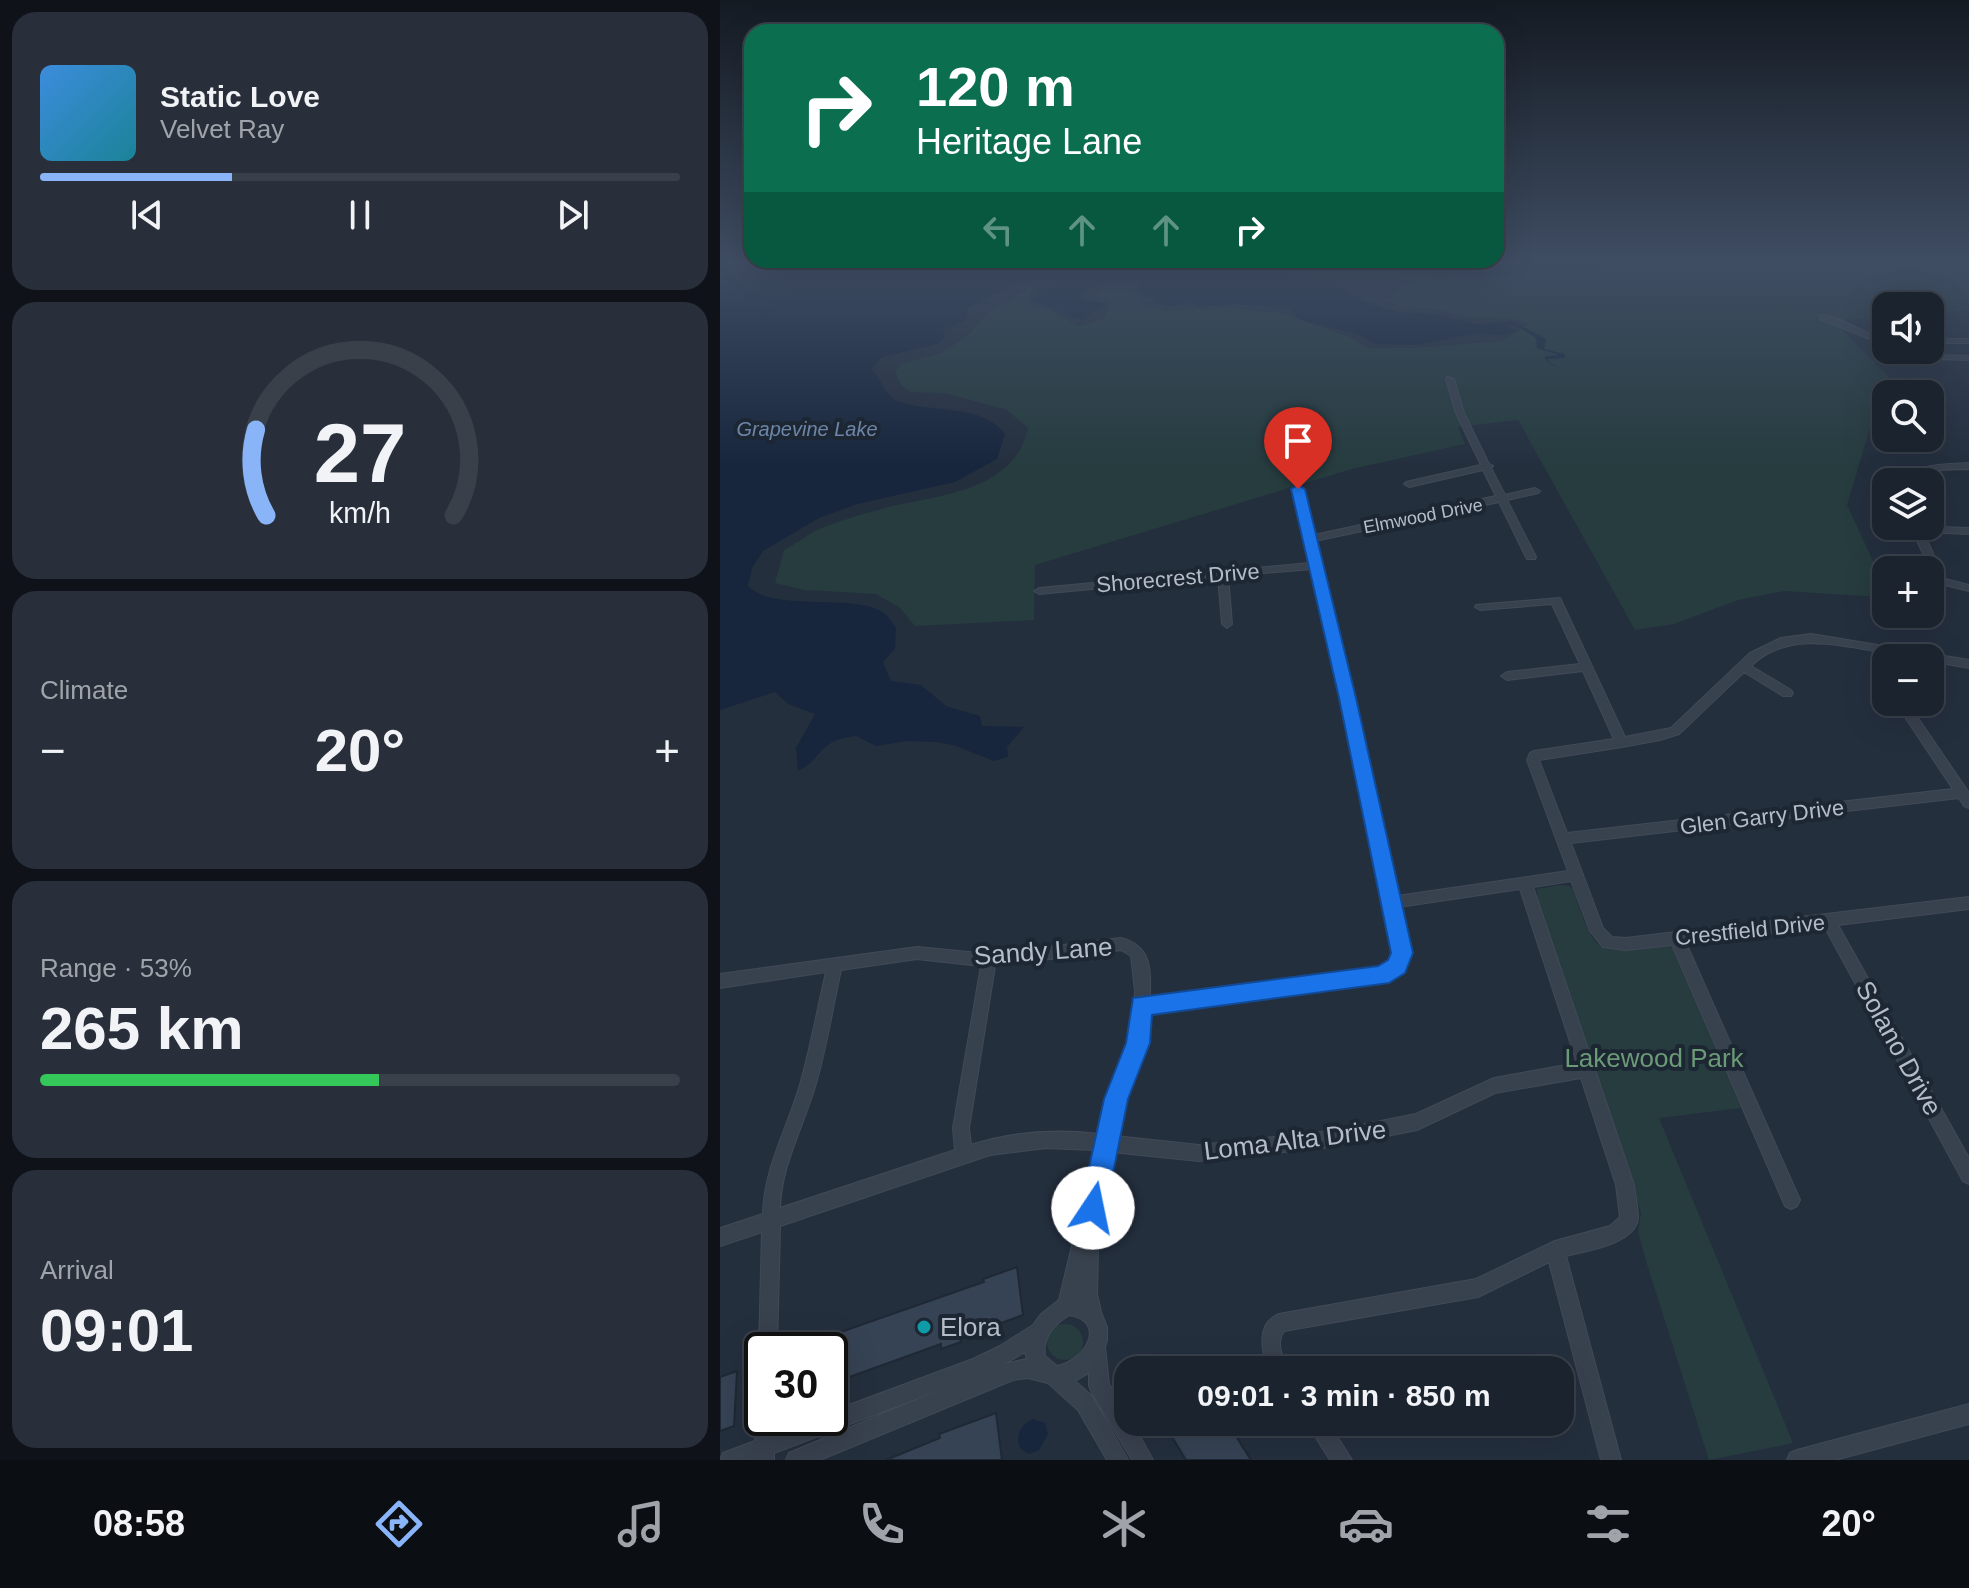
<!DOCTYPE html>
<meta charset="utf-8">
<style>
:root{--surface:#1b232e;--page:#282f3a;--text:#f1f3f6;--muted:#a0a4aa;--line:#39404a;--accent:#8ab4f8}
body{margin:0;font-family:Arial,sans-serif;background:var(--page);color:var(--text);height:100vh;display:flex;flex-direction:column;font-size:30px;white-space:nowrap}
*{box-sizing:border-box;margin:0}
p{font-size:26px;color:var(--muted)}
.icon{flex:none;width:44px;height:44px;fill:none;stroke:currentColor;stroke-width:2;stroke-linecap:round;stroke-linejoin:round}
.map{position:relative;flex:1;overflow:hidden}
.details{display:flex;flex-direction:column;gap:12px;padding:12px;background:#0f1319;width:720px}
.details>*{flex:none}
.banner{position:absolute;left:24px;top:24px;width:760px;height:244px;border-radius:24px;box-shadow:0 8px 32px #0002,0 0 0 2px var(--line);background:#0b6e4f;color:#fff;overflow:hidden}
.tools{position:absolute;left:1152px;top:292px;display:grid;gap:16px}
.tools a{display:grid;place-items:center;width:72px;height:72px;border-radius:16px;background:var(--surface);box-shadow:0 8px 32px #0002,0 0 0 2px var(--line);font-size:40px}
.speed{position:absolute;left:24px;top:1332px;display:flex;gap:16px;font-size:40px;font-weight:700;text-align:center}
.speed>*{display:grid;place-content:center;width:104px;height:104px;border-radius:50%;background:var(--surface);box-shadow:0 8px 32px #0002,0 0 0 2px var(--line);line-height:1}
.speed .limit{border:4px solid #111;border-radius:12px;background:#fff;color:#111}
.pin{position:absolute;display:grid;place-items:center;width:68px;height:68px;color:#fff;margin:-82px -34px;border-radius:50% 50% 50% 0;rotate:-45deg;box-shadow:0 0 8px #0007}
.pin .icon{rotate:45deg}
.me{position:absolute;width:88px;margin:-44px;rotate:11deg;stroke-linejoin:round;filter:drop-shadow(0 0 6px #0008)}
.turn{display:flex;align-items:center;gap:28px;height:168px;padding:0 40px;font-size:36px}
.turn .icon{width:104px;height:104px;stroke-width:2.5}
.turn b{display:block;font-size:56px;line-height:68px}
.lanes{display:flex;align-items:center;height:76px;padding:0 40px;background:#0003;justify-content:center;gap:40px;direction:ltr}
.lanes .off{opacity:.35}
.big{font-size:60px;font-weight:800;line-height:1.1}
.details .tile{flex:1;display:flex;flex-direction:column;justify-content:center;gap:12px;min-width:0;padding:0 28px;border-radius:24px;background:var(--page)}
.details .dial{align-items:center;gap:0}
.dial svg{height:208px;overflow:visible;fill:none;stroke:var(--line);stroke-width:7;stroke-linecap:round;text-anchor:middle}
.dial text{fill:var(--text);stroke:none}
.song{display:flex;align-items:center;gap:24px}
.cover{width:96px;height:96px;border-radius:12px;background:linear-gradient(135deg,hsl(210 70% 55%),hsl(190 70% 35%))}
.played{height:8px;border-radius:4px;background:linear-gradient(90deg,var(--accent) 30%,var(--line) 30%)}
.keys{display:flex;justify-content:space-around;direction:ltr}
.heat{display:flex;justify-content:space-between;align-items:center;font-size:44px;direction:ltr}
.charge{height:12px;border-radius:6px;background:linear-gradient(90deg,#34c759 53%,var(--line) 0)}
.trip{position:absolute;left:394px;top:1356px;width:460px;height:80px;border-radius:24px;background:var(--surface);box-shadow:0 8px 32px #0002,0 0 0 2px var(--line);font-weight:800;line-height:80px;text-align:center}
.dock{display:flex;height:128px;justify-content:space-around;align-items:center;background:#0b0e12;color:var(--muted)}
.dock .icon{width:56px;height:56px}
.dock .active{color:var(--accent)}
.dock b{font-size:36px;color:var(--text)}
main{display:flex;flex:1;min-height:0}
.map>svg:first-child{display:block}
.green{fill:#263c3f}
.water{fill:#17263c}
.building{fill:#364354;stroke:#1f2835;stroke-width:2}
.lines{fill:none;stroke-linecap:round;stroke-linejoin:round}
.minor-casing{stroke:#414a57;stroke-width:2}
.minor{fill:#38414e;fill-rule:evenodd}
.route{fill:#1a73e8;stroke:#114b97;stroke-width:2}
.culture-dot{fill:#0f9aa8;stroke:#1d2633;stroke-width:3}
.labels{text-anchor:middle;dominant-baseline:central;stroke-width:8;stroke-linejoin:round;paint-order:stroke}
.far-street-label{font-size:18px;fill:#b4bcc9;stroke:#1d2633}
.far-water-label{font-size:20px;font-style:italic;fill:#6d86a8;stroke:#1d2633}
.street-label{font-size:22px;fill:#b4bcc9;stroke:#1d2633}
.near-street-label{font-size:26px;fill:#b4bcc9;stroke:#1d2633}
.near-park-label{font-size:26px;fill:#6b9a76;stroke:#1d2633}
.near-poi-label{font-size:26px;fill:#b4bcc9;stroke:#1d2633;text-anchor:start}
</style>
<main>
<section class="details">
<div class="tile">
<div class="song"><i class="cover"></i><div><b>Static Love</b><p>Velvet Ray</p></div></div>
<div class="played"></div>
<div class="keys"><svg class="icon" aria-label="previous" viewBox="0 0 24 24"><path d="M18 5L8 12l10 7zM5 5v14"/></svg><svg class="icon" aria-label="pause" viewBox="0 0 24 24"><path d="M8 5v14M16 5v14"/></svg><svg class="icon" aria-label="next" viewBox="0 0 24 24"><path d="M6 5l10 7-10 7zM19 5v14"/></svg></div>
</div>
<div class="tile dial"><svg viewBox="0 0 100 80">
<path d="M14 69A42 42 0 1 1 86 69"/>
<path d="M14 69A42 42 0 0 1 10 36" stroke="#8ab4f8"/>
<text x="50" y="56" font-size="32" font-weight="700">27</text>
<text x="50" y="72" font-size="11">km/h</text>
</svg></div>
<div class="tile"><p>Climate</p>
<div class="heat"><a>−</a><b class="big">20°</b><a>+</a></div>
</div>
<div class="tile"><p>Range · 53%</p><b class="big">265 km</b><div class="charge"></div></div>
<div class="tile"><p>Arrival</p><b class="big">09:01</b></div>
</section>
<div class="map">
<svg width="1249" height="1460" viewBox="0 0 1249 1460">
<rect width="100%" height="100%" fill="#242f3e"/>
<path class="green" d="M878,263H1249V310L1210,313V306H1166V317L1113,321L1186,394H1166V400L1158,401L1127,505L1161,578L1160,597L1064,591L1018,600L954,624L915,630L798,420L738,427L745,444L632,469L315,565L314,620L195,626L179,607L156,594L85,590L55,583L64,550C78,543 93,530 107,526C128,518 151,512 172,506C223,495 295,489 308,428L287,410L226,393L190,392L181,385L175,372L181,364L221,353L246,337L270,312L313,286L309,297L311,306L332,311L357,326C375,323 389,322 390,301L377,295L378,291L404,288L425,306L442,311L508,308L561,313L632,338L647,348H694L783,341L808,324L795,319L744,317L717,309L680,306L668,301L695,278C756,282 815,269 875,271Z
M839,885L850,886L853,890C878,960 873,952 945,944L952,948L1021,1108L939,1118L1073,1443L989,1460L927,1264L918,1232L921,1213L817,898V889Z
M327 1342a18 18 0 1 1 36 0a18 18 0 1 1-36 0Z"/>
<path class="water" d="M0,263H535L568,276L609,281L646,302L678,312L713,314L754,324L794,322L826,339L824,349L844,354L845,358L828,359L829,363L840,368L829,364L824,357L839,355L817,348L816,338L797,326L783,325L798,331L778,335L761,333L695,345L655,344L639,335L578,319L571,309L515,304L480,307L470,303L446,307L416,290L423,281C401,281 379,281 360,294L362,299L384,303L386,307L373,312L364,321L312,301L320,290L335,285L334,279L304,280L252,306L248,310L245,321L223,330L224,338L217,344L162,357L151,369C162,378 164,396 178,401C210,414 261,402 285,434L277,459L235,482L137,504L99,518L43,551L32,568L28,586C53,613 135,592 164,613C169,617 173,624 176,628L175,649L163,662L171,681L201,685L226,706L260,716L262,726L304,727L287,747L288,757L274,761L233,745L215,742L187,741L156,746L136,736C96,740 102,761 78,771L76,748L95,714L68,704L55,692L0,710Z
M629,263H830C767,286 692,278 629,263Z
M313,1419L325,1423L328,1434L319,1450L309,1454L301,1449C294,1436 301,1424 313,1419Z"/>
<path class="building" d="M297,1267L303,1315L240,1338L241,1342L221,1349V1344L110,1384V1350H95V1341L264,1282L263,1279Z
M17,1371L14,1426L0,1431V1377Z
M276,1413L282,1460H166L220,1438L219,1434Z
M443,1422H507L531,1460H466Z"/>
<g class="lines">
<g class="minor-casing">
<path id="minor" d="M1100,315C1124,317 1143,334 1166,339V343L1147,338L1100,319Z
M1210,339H1249V343H1210Z
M1197,350H1207L1218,355L1249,356V360L1217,359Z
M727,377L734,379L744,413L769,464L773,466L771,468L785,495L815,488L820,491L818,493L787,500L816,557L815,559H807L806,557L779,502L595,541L633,698L677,896L848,871L807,760L810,753L814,751L894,739L863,671L787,680L781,676L787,672L860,664L832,604L760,610L755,607L756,605L840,598L905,737L951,728L1030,653L1061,638L1091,634L1249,660V668L1210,661V658C1152,658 1078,620 1031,666L1071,690L1073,693L1071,696H1063L1024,672L959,734L940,740L902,747L819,760L847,833L1233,789L1175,702H1187L1249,793V808L1244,806L1239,798L851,843L883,928L892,937L906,938L1249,897V909L1118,925L1249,1158V1184L1243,1181L1104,926L966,943L1080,1200L1077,1206L1071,1209L1065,1206L952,945L906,950L883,947L870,931L851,881L813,887L914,1185C915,1195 918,1208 918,1218C916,1244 865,1251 846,1256L901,1460H881L829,1262L758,1297L564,1331C555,1345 563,1357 569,1370H549C541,1351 536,1323 559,1314L756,1279L835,1241L890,1226L900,1217L896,1185L861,1078L775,1093L697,1130L610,1147L479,1161L391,1152L373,1241L375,1242L378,1248L377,1294L381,1312L387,1327V1340L385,1347L389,1384L408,1416V1422H412L433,1460H412L372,1393L369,1386V1373L355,1381L372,1396L408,1460H387L358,1410L328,1383L308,1378L293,1380L100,1460H66L69,1453L227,1387L54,1453V1460H0L3,1453L35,1441L36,1418L39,1411L42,1410V1418H56L55,1433L95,1418H110V1412L253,1359L280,1346L313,1325L321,1314L339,1300L375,1150L326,1148L270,1155L60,1226L57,1350H42L41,1357L39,1350L42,1232L0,1246V1228L43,1214C44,1169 66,1131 79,1088C90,1051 97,1011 106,972L0,988V974L197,947L269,954L401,938C433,947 430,970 430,998L658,969L669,964L675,953L621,698L592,569L508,576L512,624L507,628L502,624L498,577L319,594L314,591L319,588L590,563L573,489L578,486L583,489L594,535L776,496L763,470L689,487L684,484L686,482L761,465L736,413L726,379ZM800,889L857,1063L774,1078L696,1114L610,1131L479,1145L395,1136L406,1092L425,1045L430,1012L663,981C701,967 686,937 679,907ZM401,950L411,956L415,991L412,1036L390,1092L379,1134C337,1129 291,1132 251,1145L249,1128L275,966ZM197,959L261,966L233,1128L235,1150L60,1208C61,1167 82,1129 94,1090C106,1052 112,1010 121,970ZM349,1315C387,1321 367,1360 337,1366L325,1356C322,1337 334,1325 349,1315ZM305,1352L307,1359L284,1364Z
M1249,463V469C1229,470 1207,467 1192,482H1182C1198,462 1225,465 1249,463Z
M1190,526L1249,528V534L1203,532L1225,579L1249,585V591L1217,583Z
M1249,1404V1424L1115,1460H1067L1070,1453L1077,1450Z
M586,1422H608L632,1460H610Z"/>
</g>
<use href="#minor" class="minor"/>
</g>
<linearGradient id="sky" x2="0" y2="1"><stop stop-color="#141a22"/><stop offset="0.56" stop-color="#3f4d63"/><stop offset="1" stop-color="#3f4d63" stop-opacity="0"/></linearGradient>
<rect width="1249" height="467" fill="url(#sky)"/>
<path class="route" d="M578,485L585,489L636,698L693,953L685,973L669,983L432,1015L430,1043L408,1099L386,1208L382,1217L373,1221L364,1217L360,1208L384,1099L406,1043L413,998L658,966L668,960L671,953L619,698L571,489Z"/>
<circle class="culture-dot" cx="204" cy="1327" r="8"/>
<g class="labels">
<g class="far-street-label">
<text transform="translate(703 516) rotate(-11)">Elmwood Drive</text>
</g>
<g class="far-water-label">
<text x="87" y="429">Grapevine Lake</text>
</g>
<g class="street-label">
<text transform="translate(458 578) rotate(-5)">Shorecrest Drive</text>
<text transform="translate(1042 817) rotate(-7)">Glen Garry Drive</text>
<text transform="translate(1030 930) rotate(-6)">Crestfield Drive</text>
</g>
<g class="near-street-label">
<text transform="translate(323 951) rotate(-4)">Sandy Lane</text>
<text transform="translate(1179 1048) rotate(61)">Solano Drive</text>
<text transform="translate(575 1140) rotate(-7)">Loma Alta Drive</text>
</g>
<g class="near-park-label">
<text x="934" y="1058">Lakewood Park</text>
</g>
<g class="near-poi-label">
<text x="220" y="1327">Elora</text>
</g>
</g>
</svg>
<div class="tools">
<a><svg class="icon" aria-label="sound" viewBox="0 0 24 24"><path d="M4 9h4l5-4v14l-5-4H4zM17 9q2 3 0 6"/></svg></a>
<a><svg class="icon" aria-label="search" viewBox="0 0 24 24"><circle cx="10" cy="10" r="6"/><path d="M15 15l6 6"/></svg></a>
<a><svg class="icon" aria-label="layers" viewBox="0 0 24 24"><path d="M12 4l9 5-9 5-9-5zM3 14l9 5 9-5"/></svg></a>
<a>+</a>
<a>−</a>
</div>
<div class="speed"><div class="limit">30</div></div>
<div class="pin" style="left:578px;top:489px;background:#d93025"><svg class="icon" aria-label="arrive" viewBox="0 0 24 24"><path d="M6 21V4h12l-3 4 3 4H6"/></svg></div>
<svg class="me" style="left:373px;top:1208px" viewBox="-20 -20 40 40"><circle r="19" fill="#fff"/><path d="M0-13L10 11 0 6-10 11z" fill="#1a73e8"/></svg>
<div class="trip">09:01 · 3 min · 850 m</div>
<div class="banner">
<div class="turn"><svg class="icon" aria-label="right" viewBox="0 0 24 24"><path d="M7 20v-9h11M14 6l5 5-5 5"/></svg><div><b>120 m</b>Heritage Lane</div></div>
<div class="lanes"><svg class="icon off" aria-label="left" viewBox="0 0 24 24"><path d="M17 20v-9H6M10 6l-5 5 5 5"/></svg><svg class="icon off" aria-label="ahead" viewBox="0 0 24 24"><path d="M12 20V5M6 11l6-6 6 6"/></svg><svg class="icon off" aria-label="ahead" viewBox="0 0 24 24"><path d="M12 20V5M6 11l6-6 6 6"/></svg><svg class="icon" aria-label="right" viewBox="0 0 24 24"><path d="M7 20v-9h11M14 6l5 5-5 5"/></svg></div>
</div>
</div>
</main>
<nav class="dock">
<b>08:58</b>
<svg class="icon active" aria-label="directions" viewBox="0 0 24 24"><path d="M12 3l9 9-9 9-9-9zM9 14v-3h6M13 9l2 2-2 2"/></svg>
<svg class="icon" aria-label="music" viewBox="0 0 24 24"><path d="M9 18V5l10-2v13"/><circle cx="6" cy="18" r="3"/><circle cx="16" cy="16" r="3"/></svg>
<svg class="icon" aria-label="phone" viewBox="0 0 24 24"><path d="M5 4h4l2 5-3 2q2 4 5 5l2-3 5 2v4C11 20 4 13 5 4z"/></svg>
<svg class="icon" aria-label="climate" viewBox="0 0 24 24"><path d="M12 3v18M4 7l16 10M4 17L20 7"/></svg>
<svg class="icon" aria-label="car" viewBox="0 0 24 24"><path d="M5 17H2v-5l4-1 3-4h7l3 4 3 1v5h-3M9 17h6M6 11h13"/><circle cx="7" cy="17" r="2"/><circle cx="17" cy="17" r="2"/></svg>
<svg class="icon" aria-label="filters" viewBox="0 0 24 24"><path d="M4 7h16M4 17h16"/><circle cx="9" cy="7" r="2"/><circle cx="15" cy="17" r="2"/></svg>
<b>20°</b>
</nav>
